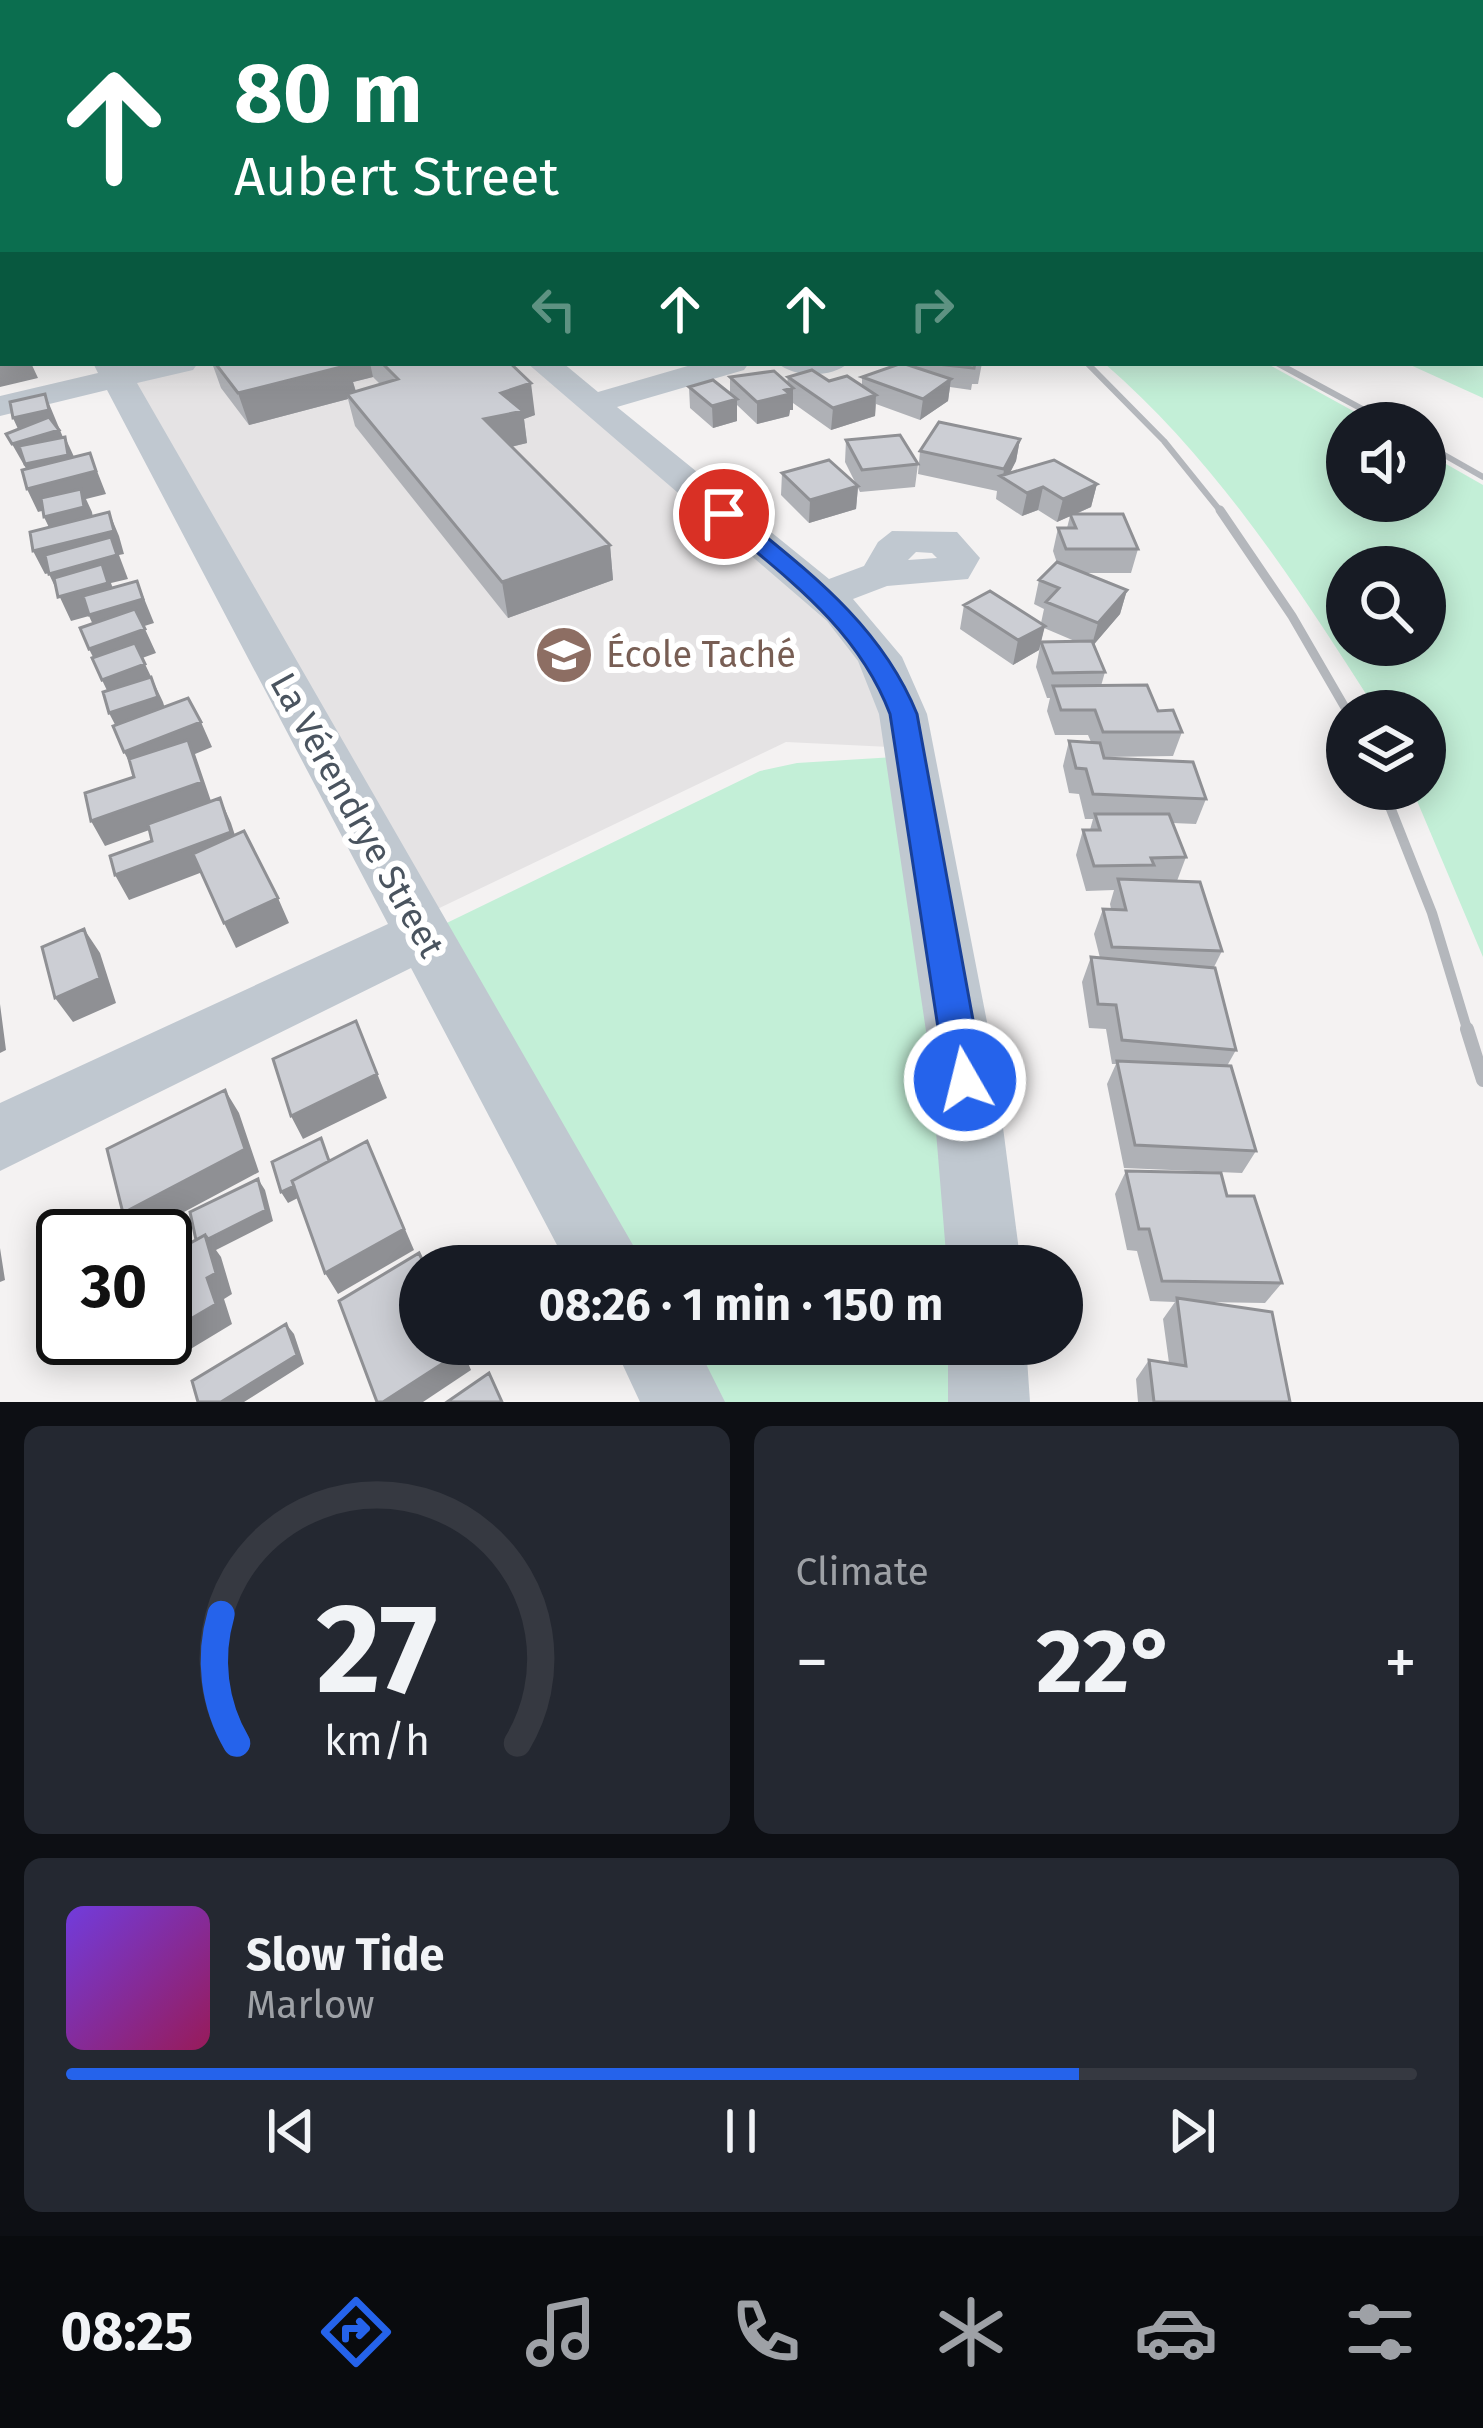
<!DOCTYPE html>
<meta charset="utf-8">
<style>
:root{--surface:#171b24;--page:#242831;--text:#f1f3f6;--muted:#9ea1a6;--line:#363941;--accent:#2563eb}
body{margin:0;font-family:"Fira Sans",sans-serif;background:var(--page);color:var(--text);height:100vh;display:flex;flex-direction:column;font-size:45px;white-space:nowrap}
*{box-sizing:border-box;margin:0}
p{font-size:39px;color:var(--muted)}
.icon{flex:none;width:66px;height:66px;fill:none;stroke:currentColor;stroke-width:2;stroke-linecap:round;stroke-linejoin:round}
.map{position:relative;height:1402px;overflow:hidden}
.side{display:flex;flex-direction:column;gap:24px;padding:24px;background:#0d0f14;flex:1}
.side>*{flex:none}
.guide{position:absolute;left:0px;top:0px;width:1485px;height:366px;box-shadow:0 6px 30px #0003;background:#0b6e4f;color:#fff;overflow:hidden}
.fabs{position:absolute;left:1326px;top:402px;display:grid;gap:24px}
.fabs a{display:grid;place-items:center;width:120px;height:120px;border-radius:50%;background:var(--surface);box-shadow:0 6px 30px #0003;font-size:60px}
.speed{position:absolute;left:36px;top:1209px;display:flex;gap:24px;font-size:60px;font-weight:700;text-align:center}
.speed>*{display:grid;place-content:center;width:156px;height:156px;border-radius:50%;background:var(--surface);box-shadow:0 6px 30px #0003;line-height:1}
.speed .limit{border:6px solid #111;border-radius:18px;background:#fff;color:#111}
.pin{position:absolute;display:grid;place-items:center;width:102px;height:102px;color:#fff;margin:-51px;border:6px solid #fff;border-radius:50%;box-shadow:0 3px 12px #0007}
.me{position:absolute;width:132px;margin:-66px;rotate:352deg;stroke-linejoin:round;filter:drop-shadow(0 0 9px #0008)}
.turn{display:flex;align-items:center;gap:42px;height:252px;padding:0 36px;font-size:54px}
.turn .icon{width:156px;height:156px;stroke-width:2.5}
.turn b{display:block;font-size:84px;line-height:102px}
.lanes{display:flex;align-items:center;height:114px;padding:0 36px;background:#0003;justify-content:center;gap:60px;direction:ltr}
.lanes .off{opacity:.35}
.big{font-size:90px;font-weight:700;line-height:1.1}
.side .card{flex:1;display:flex;flex-direction:column;justify-content:center;gap:18px;min-width:0;padding:0 42px;border-radius:18px;background:var(--page)}
.side .dial{align-items:center;gap:0}
.dial svg{height:312px;overflow:visible;fill:none;stroke:var(--line);stroke-width:7;stroke-linecap:round;text-anchor:middle}
.dial text{fill:var(--text);stroke:none}
.song{display:flex;align-items:center;gap:36px}
.cover{width:144px;height:144px;border-radius:18px;background:linear-gradient(135deg,hsl(260 70% 55%),hsl(330 70% 35%))}
.played{height:12px;border-radius:6px;background:linear-gradient(90deg,var(--accent) 75%,var(--line) 75%)}
.keys{display:flex;justify-content:space-around;direction:ltr}
.heat{display:flex;justify-content:space-between;align-items:center;font-size:66px;direction:ltr}
.side .tiles{flex:1;display:grid;gap:24px;grid-template-columns:1fr 1fr}
.card:last-child{grid-column:span 2}
.trip{position:absolute;left:399px;top:1245px;width:684px;height:120px;border-radius:60px;background:var(--surface);box-shadow:0 6px 30px #0003;font-weight:700;line-height:120px;text-align:center}
.menu{display:flex;height:192px;justify-content:space-around;align-items:center;background:#090b0e;color:var(--muted)}
.menu .icon{width:84px;height:84px}
.menu .selected{color:var(--accent)}
.menu b{font-size:54px;color:var(--text)}
.map>svg:first-child{display:block}
.education{fill:#e5e3e4}
.green{fill:#c3efd7;fill-rule:evenodd}
.lines{fill:none;stroke-linecap:round;stroke-linejoin:round}
.minor{fill:#c0c8d0;fill-rule:evenodd}
.rail-far3{stroke:#b4b7bc;stroke-width:6}
.rail-far2{stroke:#b4b7bc;stroke-width:9}
.rail-far1{stroke:#b4b7bc;stroke-width:10}
.rail{stroke:#b4b7bc;stroke-width:14}
.wall{fill:#afb1b6;fill-rule:evenodd}
.shaded-wall{fill:#8f9094}
.building{fill:#ccced4;stroke:#8f9094;stroke-width:3}
.route{fill:#2563eb;stroke:#184099;stroke-width:3}
.labels{text-anchor:middle;dominant-baseline:central;stroke-width:12;stroke-linejoin:round;paint-order:stroke}
.education-label{font-size:36px;fill:#785e54;stroke:#fff;text-anchor:start}
.street-label{font-size:36px;fill:#4a545f;stroke:#fff}
</style>
<div class="map">
<svg width="1483" height="1402" viewBox="0 0 1483 1402">
<rect width="100%" height="100%" fill="#f4f2f2"/>
<path class="education" d="M182,363H543L847,633L873,677L890,747L786,742L429,913L118,378Z"/>
<path class="green" d="M1483,193V398L1406,363H1482Z
M1104,363H1266L1375,423H1347V501H1425V452L1483,485V957L1412,789H1425V711H1377C1296,585 1218,462 1104,363ZM1347,567H1425V645H1347Z
M911,756L984,1266H608L422,935L760,771L797,763Z
M652,1344H987L989,1402H684Z"/>
<g class="lines">
<path class="minor" d="M93,363H198L193,370L137,383L645,1266H568L411,968L0,1171V1103L388,924L107,390L0,416V396L98,373Z
M527,363H563L598,392L698,363H749L744,370L617,407L829,579L864,566L878,542L892,531L957,532L980,558L968,579L887,586L853,599L902,657L927,714L994,1058L1021,1266H947L930,1058L879,714L858,661L827,621ZM916,552L932,553L937,558L908,560Z
M778,363H848C833,378 793,378 778,363Z
M613,1344H696L725,1402H640Z
M948,1344H1026L1030,1402H948Z"/>
<path class="rail-far3" d="M1087,363L1164,441L1222,513
M1277,363L1388,423
M1425,444L1483,477"/>
<path class="rail-far2" d="M1220,510L1292,616L1347,711"/>
<path class="rail-far1" d="M1383,789L1432,913L1468,1032"/>
<path class="rail" d="M1467,1029L1483,1080"/>
</g>
<path class="wall" d="M212,363H510L535,415L524,419L527,443L511,447L610,545L613,580L508,618L355,426L348,399L249,425L221,388ZM373,377L380,384L356,391L353,382Z
M913,363H982L978,384H972L971,390L950,387L948,401L920,420L876,404L875,416L831,430L793,403V410H790L789,416L757,424L737,405V421L713,428L690,408L689,387L730,393V377L787,383L788,377L862,385V377L912,366Z
M1020,439L1016,461L1010,473L1097,484L1091,507L1076,514L1138,549L1131,573H1083L1127,590L1120,614L1093,645L1105,672L1101,686L1158,711L1182,732L1173,756L1104,757L1206,799L1196,824L1173,823L1186,857L1177,881L1222,951L1214,967L1236,1050L1227,1066L1256,1151L1242,1173L1124,1168L1107,1084L1116,1064H1112L1106,1029L1089,1028L1082,982L1091,957L1100,958L1094,934L1103,909H1111L1110,904L1114,890L1086,891L1076,855L1083,830H1090L1093,819H1085L1079,794L1069,793L1063,766L1069,741L1091,742L1088,735H1055L1047,711L1050,698H1047L1036,667L1041,642H1077L1044,628L1039,650L1013,665L960,629L964,605L1041,623L1044,609L1034,604L1039,580L1057,563L1053,551L1058,528H1067L1070,516L1057,522L1038,510L1022,516L996,499L997,491L918,474L920,451Z
M846,440L918,464L915,487L860,492L858,488L856,509L809,523L781,495L782,473L856,484L845,462Z
M1126,1171L1227,1196L1282,1283L1265,1303L1203,1302L1290,1402H1138L1136,1379L1149,1360L1169,1363L1163,1319L1175,1302L1150,1301L1137,1251L1127,1250L1115,1194Z"/>
<path class="shaded-wall" d="M3,344V363H31L38,378L0,387V345Z
M341,363H370L373,377L353,382L357,396L347,394L348,399L249,425L238,393Z
M951,379L948,401L920,420L923,399Z
M531,383L535,415L524,419L527,443L489,452L484,419L501,393Z
M793,388V410H790L789,416L757,424V402Z
M45,394L67,447L65,437L75,459L90,453L106,494L86,499L92,512L95,530L55,540L44,517L83,500L38,512L27,489L36,486L12,444L23,440L13,418Z
M876,395L875,416L831,430L833,408Z
M737,399V421L713,428L712,406Z
M1020,439L1016,461L1006,480L1003,478L1004,469Z
M1097,484L1091,507L1057,522L1063,499Z
M858,486L856,509L809,523L810,500Z
M1043,487L1038,510L1022,516L1027,493Z
M109,512L119,536L124,554L119,555L128,579L111,583L119,606L137,581L154,623L100,640L89,616L71,621L49,574L63,570L45,574L33,551Z
M610,545L613,580L508,618L502,582Z
M1127,590L1120,614L1091,648L1098,623Z
M1045,626L1039,650L1013,665L1018,640Z
M145,629L156,653L101,673L89,649Z
M145,664L163,702L169,722L122,738L109,713L114,705L102,680Z
M201,722L212,747L195,754L213,807L105,846L91,821L137,777L124,752Z
M220,798L231,823L242,857L129,900L115,875Z
M278,898L289,923L236,948L224,923Z
M84,929L100,953L116,1003L73,1022L55,998Z
M0,1004L6,1050L0,1053Z
M356,1021L387,1098L303,1139L291,1116Z
M225,1090L239,1113L259,1172L141,1235L123,1213Z
M321,1138L337,1178L288,1203L281,1192Z
M367,1141L414,1250L338,1294L325,1273Z
M258,1179L265,1190L273,1221L216,1250L221,1257L232,1294L224,1299L232,1324L174,1359L155,1339L165,1338L197,1244Z
M0,1248L5,1280L0,1282Z
M286,1324L294,1334L304,1364L244,1402H221Z
M460,1344L471,1370L423,1402H383Z"/>
<path class="building" d="M3,318V344L0,345V319Z
M3,348L4,363L0,364V349Z
M215,363H347L349,365L238,393Z
M382,363H510L531,383L501,393L523,411L484,419L610,545L502,582L347,394L398,379Z
M902,363L951,379L923,399L862,377Z
M928,363H975L974,368Z
M812,370L829,381L847,376L876,395L833,408L788,377Z
M774,371L793,388L785,390L790,394L757,402L730,377Z
M713,380L737,399L712,406L689,387Z
M45,394L49,410L13,418L10,402Z
M49,417L59,430L12,444L6,434Z
M939,422L1020,439L1004,469L920,451Z
M900,435L918,464L862,470L846,440Z
M65,437L68,455L25,464L19,446Z
M90,453L96,471L27,489L22,470Z
M829,460L858,486L810,500L782,473Z
M1054,460L1097,484L1063,499L1043,487L1027,493L1000,476Z
M81,489L84,507L44,517L41,498Z
M109,512L114,531L33,551L30,532Z
M1070,514H1123L1138,549H1066L1058,528H1076Z
M111,537L117,555L49,574L45,555Z
M1057,562L1127,590L1098,623L1046,602L1059,588L1039,580Z
M102,564L108,583L58,597L54,578Z
M137,581L143,599L89,615L83,596Z
M990,591L1045,626L1018,640L964,605Z
M135,609L145,629L89,649L80,628Z
M1092,641L1105,672L1053,673L1041,642Z
M135,643L145,664L102,680L92,658Z
M151,677L158,697L109,713L103,692Z
M1147,685L1158,711L1173,710L1182,732H1103L1095,710H1061L1053,686Z
M188,698L201,722L124,752L113,726Z
M188,740L202,782L91,821L85,793L134,777L129,759Z
M1069,741L1100,743L1104,758L1193,762L1206,799L1093,794L1086,769L1076,768Z
M220,798L231,832L115,875L110,856L152,841L148,824Z
M1095,814H1169L1186,857L1151,858L1154,865L1094,866L1083,830H1100Z
M244,831L278,898L224,923L193,854Z
M1118,879L1200,882L1222,951L1112,947L1103,909L1126,910Z
M84,929L100,978L55,998L42,947Z
M1091,957L1215,968L1236,1050L1122,1040L1116,1005L1098,1004Z
M356,1021L377,1074L291,1116L273,1059Z
M1117,1061L1231,1066L1256,1151L1135,1145Z
M225,1090L245,1149L123,1213L107,1149Z
M321,1138L329,1161L292,1181L294,1186L281,1192L272,1162Z
M367,1141L404,1229L325,1273L292,1181Z
M1126,1171L1221,1173L1227,1196H1254L1282,1283L1162,1281L1149,1229H1139Z
M258,1179L266,1210L208,1239L205,1235L196,1240L190,1212Z
M205,1235L216,1273L207,1278L216,1304L165,1334V1257Z
M419,1253L425,1266H420V1344H459L462,1351L383,1402H377L339,1301Z
M1177,1298L1272,1312L1290,1402H1154L1149,1360L1186,1366Z
M286,1324L297,1355L221,1402H198L192,1381Z
M489,1373L502,1402H447Z"/>
<linearGradient id="sky" x2="0" y2="1"><stop stop-color="#85c0e9"/><stop offset="0.49" stop-color="#faf9f9"/><stop offset="1" stop-color="#faf9f9" stop-opacity="0"/></linearGradient>
<rect width="1483" height="390" fill="url(#sky)"/>
<path class="route" d="M717,509H732C806,570 880,623 917,714L984,1080L978,1092L965,1097L952,1092L946,1080L890,714C857,627 785,577 717,519Z"/>
<defs>
<g id="school-disc" transform="scale(3)"><circle r="9.5" fill="#8d6e63" stroke="#fff"/><path d="M0-5L7-2L0 1L-7-2ZM-4 1L0 2.5L4 1V4Q0 6-4 4Z" fill="#fff"/></g>
</defs>
<g fill-rule="evenodd">
<use href="#school-disc" x="564" y="655"/>
</g>
<g class="labels">
<g class="education-label">
<text x="606" y="655">École Taché</text>
</g>
<g class="street-label">
<text transform="translate(357 815) rotate(61)">La Vérendrye Street</text>
</g>
</g>
</svg>
<div class="fabs">
<a><svg class="icon" aria-label="sound" viewBox="0 0 24 24"><path d="M4 9h4l5-4v14l-5-4H4zM17 9q2 3 0 6"/></svg></a>
<a><svg class="icon" aria-label="search" viewBox="0 0 24 24"><circle cx="10" cy="10" r="6"/><path d="M15 15l6 6"/></svg></a>
<a><svg class="icon" aria-label="layers" viewBox="0 0 24 24"><path d="M12 4l9 5-9 5-9-5zM3 14l9 5 9-5"/></svg></a>
</div>
<div class="speed"><div class="limit">30</div></div>
<div class="pin" style="left:724px;top:514px;background:#d93025"><svg class="icon" aria-label="arrive" viewBox="0 0 24 24"><path d="M6 21V4h12l-3 4 3 4H6"/></svg></div>
<svg class="me" style="left:965px;top:1080px" viewBox="-20 -20 40 40"><circle r="17" fill="#2563eb" stroke="#fff" stroke-width="3"/><path d="M0-11L8 9 0 5-8 9z" fill="#fff"/></svg>
<div class="trip">08:26 · 1 min · 150 m</div>
<div class="guide">
<div class="turn"><svg class="icon" aria-label="ahead" viewBox="0 0 24 24"><path d="M12 20V5M6 11l6-6 6 6"/></svg><div><b>80 m</b>Aubert Street</div></div>
<div class="lanes"><svg class="icon off" aria-label="left" viewBox="0 0 24 24"><path d="M17 20v-9H6M10 6l-5 5 5 5"/></svg><svg class="icon" aria-label="ahead" viewBox="0 0 24 24"><path d="M12 20V5M6 11l6-6 6 6"/></svg><svg class="icon" aria-label="ahead" viewBox="0 0 24 24"><path d="M12 20V5M6 11l6-6 6 6"/></svg><svg class="icon off" aria-label="right" viewBox="0 0 24 24"><path d="M7 20v-9h11M14 6l5 5-5 5"/></svg></div>
</div>
</div>
<section class="side">
<div class="tiles">
<div class="card dial"><svg viewBox="0 0 100 80">
<path d="M14 69A42 42 0 1 1 86 69"/>
<path d="M14 69A42 42 0 0 1 10 36" stroke="#2563eb"/>
<text x="50" y="56" font-size="32" font-weight="700">27</text>
<text x="50" y="72" font-size="11">km/h</text>
</svg></div>
<div class="card"><p>Climate</p>
<div class="heat"><a>−</a><b class="big">22°</b><a>+</a></div>
</div>
<div class="card">
<div class="song"><i class="cover"></i><div><b>Slow Tide</b><p>Marlow</p></div></div>
<div class="played"></div>
<div class="keys"><svg class="icon" aria-label="previous" viewBox="0 0 24 24"><path d="M18 5L8 12l10 7zM5 5v14"/></svg><svg class="icon" aria-label="pause" viewBox="0 0 24 24"><path d="M8 5v14M16 5v14"/></svg><svg class="icon" aria-label="next" viewBox="0 0 24 24"><path d="M6 5l10 7-10 7zM19 5v14"/></svg></div>
</div>
</div>
</section>
<nav class="menu">
<b>08:25</b>
<svg class="icon selected" aria-label="directions" viewBox="0 0 24 24"><path d="M12 3l9 9-9 9-9-9zM9 14v-3h6M13 9l2 2-2 2"/></svg>
<svg class="icon" aria-label="music" viewBox="0 0 24 24"><path d="M9 18V5l10-2v13"/><circle cx="6" cy="18" r="3"/><circle cx="16" cy="16" r="3"/></svg>
<svg class="icon" aria-label="phone" viewBox="0 0 24 24"><path d="M5 4h4l2 5-3 2q2 4 5 5l2-3 5 2v4C11 20 4 13 5 4z"/></svg>
<svg class="icon" aria-label="climate" viewBox="0 0 24 24"><path d="M12 3v18M4 7l16 10M4 17L20 7"/></svg>
<svg class="icon" aria-label="car" viewBox="0 0 24 24"><path d="M5 17H2v-5l4-1 3-4h7l3 4 3 1v5h-3M9 17h6M6 11h13"/><circle cx="7" cy="17" r="2"/><circle cx="17" cy="17" r="2"/></svg>
<svg class="icon" aria-label="filters" viewBox="0 0 24 24"><path d="M4 7h16M4 17h16"/><circle cx="9" cy="7" r="2"/><circle cx="15" cy="17" r="2"/></svg>
</nav>
